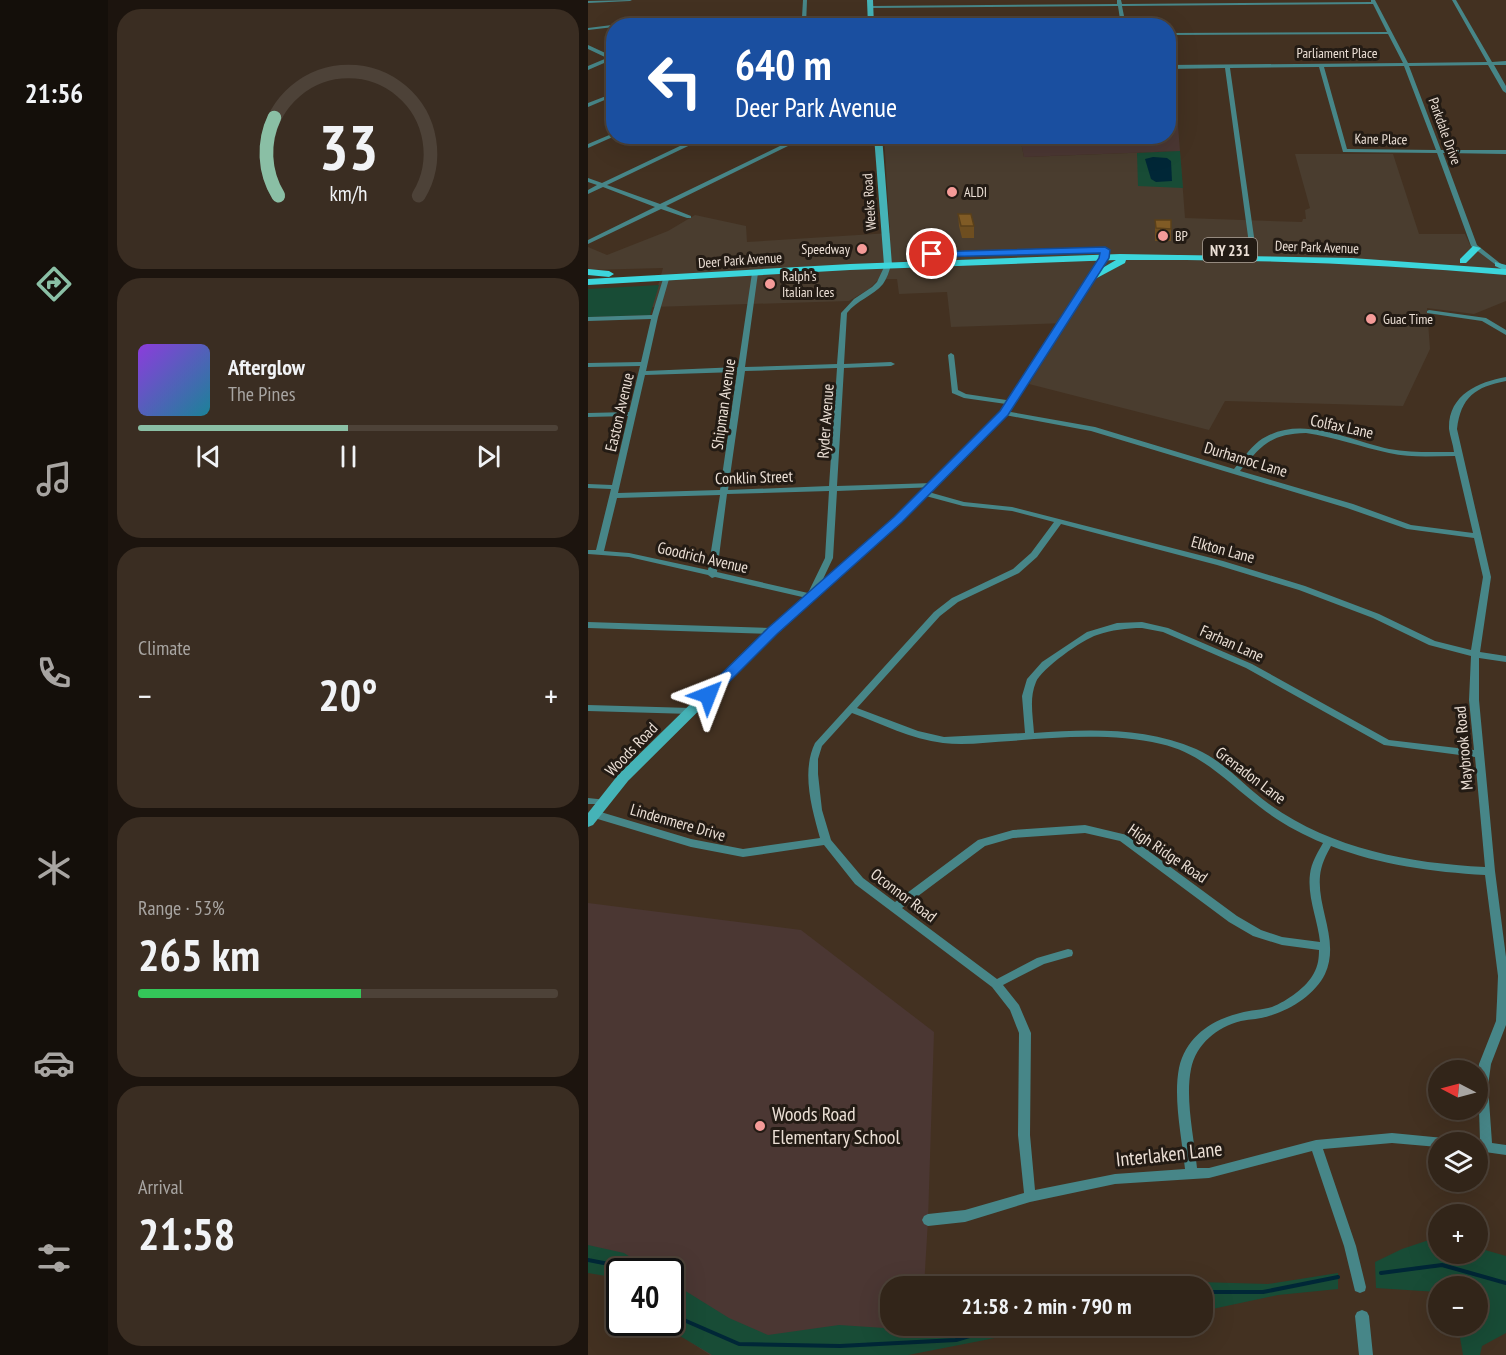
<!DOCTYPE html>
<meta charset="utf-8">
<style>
:root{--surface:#322519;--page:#3a2d22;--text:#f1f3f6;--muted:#a8a5a2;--line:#4d4238;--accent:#8abfa5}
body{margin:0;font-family:"PT Sans Narrow",sans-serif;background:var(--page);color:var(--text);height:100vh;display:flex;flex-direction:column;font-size:22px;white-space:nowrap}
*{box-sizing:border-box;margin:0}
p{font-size:20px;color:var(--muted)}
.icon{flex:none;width:33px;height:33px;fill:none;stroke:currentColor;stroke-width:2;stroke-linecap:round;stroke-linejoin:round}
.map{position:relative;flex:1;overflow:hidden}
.drawer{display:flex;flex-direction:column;gap:9px;padding:9px;background:#1c140e;width:480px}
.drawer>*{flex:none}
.guide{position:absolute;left:18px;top:18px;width:570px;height:126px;border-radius:24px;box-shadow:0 6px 24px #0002,0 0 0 2px var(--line);background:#1a4fa0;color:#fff;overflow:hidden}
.needle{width:39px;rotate:276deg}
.buttons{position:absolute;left:840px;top:1060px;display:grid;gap:12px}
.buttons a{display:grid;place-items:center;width:60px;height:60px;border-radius:50%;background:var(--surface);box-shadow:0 6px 24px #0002,0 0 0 2px var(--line);font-size:30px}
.speed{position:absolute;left:18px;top:1258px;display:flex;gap:12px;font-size:30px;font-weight:700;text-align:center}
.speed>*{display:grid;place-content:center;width:78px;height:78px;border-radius:50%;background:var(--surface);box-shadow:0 6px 24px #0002,0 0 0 2px var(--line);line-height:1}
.speed .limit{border:3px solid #111;border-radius:9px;background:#fff;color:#111}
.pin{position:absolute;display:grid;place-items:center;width:51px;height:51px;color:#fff;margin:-26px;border:3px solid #fff;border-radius:50%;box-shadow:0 2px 6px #0007}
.me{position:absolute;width:66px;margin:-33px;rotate:45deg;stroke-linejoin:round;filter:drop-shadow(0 0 4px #0008)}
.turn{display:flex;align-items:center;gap:21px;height:126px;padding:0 30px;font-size:27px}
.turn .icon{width:78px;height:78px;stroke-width:2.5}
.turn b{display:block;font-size:42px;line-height:51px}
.big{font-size:45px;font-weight:800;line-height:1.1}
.drawer .widget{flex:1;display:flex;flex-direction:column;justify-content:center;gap:9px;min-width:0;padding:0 21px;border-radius:24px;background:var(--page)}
.drawer .dial{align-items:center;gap:0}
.dial svg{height:156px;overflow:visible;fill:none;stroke:var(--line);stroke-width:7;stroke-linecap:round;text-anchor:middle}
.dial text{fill:var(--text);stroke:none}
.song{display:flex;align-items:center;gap:18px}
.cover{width:72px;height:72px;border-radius:9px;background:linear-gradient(135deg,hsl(270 70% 55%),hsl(190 70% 35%))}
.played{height:6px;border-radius:3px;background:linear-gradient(90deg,var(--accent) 50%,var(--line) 50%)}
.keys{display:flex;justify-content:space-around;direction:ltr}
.heat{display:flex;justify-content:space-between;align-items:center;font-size:33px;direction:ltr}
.charge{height:9px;border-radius:4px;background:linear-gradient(90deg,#34c759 53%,var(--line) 0)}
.trip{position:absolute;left:292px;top:1276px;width:333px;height:60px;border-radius:24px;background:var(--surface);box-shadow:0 6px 24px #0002,0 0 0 2px var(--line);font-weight:800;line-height:60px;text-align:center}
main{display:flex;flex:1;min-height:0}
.tabs{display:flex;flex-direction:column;width:108px;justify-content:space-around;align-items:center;background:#140f0a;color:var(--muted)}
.tabs .icon{width:42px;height:42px}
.tabs .active{color:var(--accent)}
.tabs b{font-size:27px;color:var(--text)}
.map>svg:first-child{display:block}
.commercial{fill:#4a3d2f}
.education{fill:#4b3733}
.green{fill:#184c36}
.water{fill:#002737}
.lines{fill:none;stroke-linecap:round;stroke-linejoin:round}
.stream{stroke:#002737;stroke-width:4}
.street{fill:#478688;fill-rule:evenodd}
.secondary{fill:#45b3b7;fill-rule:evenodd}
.primary{fill:#3cd6dc;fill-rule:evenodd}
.wall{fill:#6e4e20}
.building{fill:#805b25;stroke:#5a401a;stroke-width:1.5}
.route{fill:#1a73e8;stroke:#114b97;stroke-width:1.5}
.poi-dot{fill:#f59b98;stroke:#231b14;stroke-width:2}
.labels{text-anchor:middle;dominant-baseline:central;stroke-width:6;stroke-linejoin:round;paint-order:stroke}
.far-street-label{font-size:14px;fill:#ebdfd5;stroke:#231b14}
.far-poi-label{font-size:14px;fill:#ebdfd5;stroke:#231b14;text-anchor:start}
.shield{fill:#231b14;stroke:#afa49b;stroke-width:1.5}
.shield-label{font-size:15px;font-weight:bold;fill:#ebdfd5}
.street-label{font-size:16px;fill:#ebdfd5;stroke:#231b14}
.near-poi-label{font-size:20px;fill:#ebdfd5;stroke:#231b14;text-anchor:start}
.near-street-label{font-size:20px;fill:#ebdfd5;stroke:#231b14}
</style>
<main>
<nav class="tabs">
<b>21:56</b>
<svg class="icon active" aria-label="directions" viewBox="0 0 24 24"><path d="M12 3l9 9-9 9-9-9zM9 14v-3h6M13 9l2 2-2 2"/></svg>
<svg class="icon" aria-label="music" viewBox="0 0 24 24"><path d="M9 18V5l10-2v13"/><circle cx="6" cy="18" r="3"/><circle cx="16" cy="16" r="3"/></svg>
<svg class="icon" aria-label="phone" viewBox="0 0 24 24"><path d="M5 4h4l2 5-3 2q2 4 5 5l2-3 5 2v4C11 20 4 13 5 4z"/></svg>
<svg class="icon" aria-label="climate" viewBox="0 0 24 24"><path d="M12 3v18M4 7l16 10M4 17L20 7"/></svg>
<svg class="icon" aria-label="car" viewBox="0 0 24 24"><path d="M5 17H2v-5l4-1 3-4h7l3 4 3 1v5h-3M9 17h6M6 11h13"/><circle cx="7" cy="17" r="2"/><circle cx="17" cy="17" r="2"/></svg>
<svg class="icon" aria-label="filters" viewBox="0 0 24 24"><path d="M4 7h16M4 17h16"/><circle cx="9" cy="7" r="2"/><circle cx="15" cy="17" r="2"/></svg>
</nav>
<section class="drawer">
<div class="widget dial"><svg viewBox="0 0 100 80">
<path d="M14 69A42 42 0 1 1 86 69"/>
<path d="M14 69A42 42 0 0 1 12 29" stroke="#8abfa5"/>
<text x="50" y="56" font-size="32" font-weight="700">33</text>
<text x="50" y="72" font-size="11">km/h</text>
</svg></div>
<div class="widget">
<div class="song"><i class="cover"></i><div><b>Afterglow</b><p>The Pines</p></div></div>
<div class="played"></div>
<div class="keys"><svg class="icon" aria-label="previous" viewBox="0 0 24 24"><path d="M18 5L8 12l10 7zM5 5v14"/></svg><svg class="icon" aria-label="pause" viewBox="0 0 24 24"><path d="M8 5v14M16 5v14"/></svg><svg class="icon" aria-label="next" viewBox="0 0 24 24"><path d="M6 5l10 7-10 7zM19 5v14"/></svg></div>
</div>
<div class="widget"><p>Climate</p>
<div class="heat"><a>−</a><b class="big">20°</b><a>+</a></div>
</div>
<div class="widget"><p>Range · 53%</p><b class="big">265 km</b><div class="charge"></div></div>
<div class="widget"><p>Arrival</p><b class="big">21:58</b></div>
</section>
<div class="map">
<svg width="918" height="1355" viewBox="0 0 918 1355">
<rect width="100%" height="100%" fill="#433121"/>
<path class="commercial" d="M296,137H432L436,157L592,151L597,218L714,222L715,219H718L717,210L722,208L707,154H805L831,234H877L882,245L913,266L918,275V301L886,314L839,308L842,349L815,406L637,401L621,430L441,384L478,323L363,327L359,292L311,294L309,279H291L281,289L261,301L64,307L75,268L0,270V247L19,255L80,231L107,215L158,226L159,242L302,233Z"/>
<path class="education" d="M580,50H584L592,151L436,157L432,137L580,136Z
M0,903L213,930L346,1032L340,1220L336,1287H303V1326H333L331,1343L270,1355H122L74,1323H82V1272H32L0,1257Z"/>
<path class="green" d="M592,151L595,188L550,186L549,153Z
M71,285L62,315L0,317V289Z
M850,1237V1254H890V1248L918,1256V1333L894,1346L892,1355H875L870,1326H890V1287H850V1292L788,1288L787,1262L814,1249Z
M0,1245L36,1253L66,1272H32L31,1292L18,1276L0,1273Z
M750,1273V1289L690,1295L615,1311V1287H503L541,1280L680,1284Z
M83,1282L141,1318L180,1335L251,1325L342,1331L361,1326H468L320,1355H124L70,1323H82Z"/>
<path class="water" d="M565,157L579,158L583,161L584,181L568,182L563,179L557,159Z"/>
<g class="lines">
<path class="stream" d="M0,1260L26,1265L32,1272
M793,1273L854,1265L918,1283
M615,1292H675L750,1277
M82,1314L151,1344L252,1346L368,1340L415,1326"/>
<path class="street" d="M44,0L42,1L0,3V1Z
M215,0H219L218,26H214V20L26,26V27L0,30V28L48,22L214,17Z
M529,0H533L534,4L783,2V0H787L820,63L899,62L864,0H868L904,62L918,61V65H906L918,86V93L915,91L900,65L821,66L853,150H918V154L855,153L889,245L913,264L908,265L883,246L849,153L755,152L731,67L642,68L668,251L665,253L662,251L637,68L580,69V65L815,63L800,34L580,35V33L799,32L785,4L534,6L538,26H533L530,6L283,8L281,7L283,6L529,4ZM816,66L848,150L759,149L736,67Z
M0,45L26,57V60H23L0,70V66L19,58L0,49Z
M26,93V96L0,107V103Z
M26,133V136H27L0,148V144Z
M113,136H121L19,185L72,204L194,145L188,136H193L200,146L78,206L103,216V218H99L73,209L0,244V240L67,207L15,187L0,194V190L9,185L0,182V178L14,183Z
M300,263L303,265C301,272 299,278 295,284C285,296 269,300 259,313L256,364L303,362L307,364L303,366L256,368L249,486L345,483L349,485L348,487L249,491L245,558L227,596L223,599L127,577L124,578L120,575L41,557L0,554V550H8L23,489L0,488V484L24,485L40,416L0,417V413L41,412L52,366L0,367V363L53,362L63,319L0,321V317L64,315L75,279L80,278L81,279L70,317L58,371L150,367L164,273L167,271L170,273L157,367L249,364L253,313L266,299L284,287L289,282L297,265ZM249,368L241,486L140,490L157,371ZM149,372L132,490L30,493L57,375ZM241,491L237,558L220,593L129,572L139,494ZM132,495L120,570L41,553L16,551L29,498Z
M841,310L898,318L918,330V335L894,321L839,313V311Z
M363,353L366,355L370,390L378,394L425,401V405L376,398L364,393L360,355Z
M918,377V381C887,387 873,397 869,429L903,577L892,652L918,656V662L891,658V700L907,871L918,957V1025L903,1064L900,1086L904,1143L918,1145V1155L890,1151V1143H885L892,1141L890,1077L891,1064L908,1021L909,1001L910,976L897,875C845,872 792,865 743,846C738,855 733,865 732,876C729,909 752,941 737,974C728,993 704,1009 684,1015C674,1019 664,1019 653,1021C629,1027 608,1044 603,1069C597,1099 606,1137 609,1168H621L728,1140L804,1133L866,1139L868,1143H850V1147L804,1143L735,1149L768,1246L778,1287L777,1291L772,1293L767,1291L766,1287L756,1246L724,1151L621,1178L527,1184L442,1202L377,1222L340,1226L336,1224L334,1220L336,1216L340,1214L377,1210L436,1193L430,1135L431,1033L422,1010L404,987L267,884L236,845L155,857L103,847L3,817L1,814L3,811L6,810L103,839L155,849L232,838C224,809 213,772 227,743L346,612L364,598L425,569L443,553L466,522L424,511L375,506L334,495L333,493L334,491H337L376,502L424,507L635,561L717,586L791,614L847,641L883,650L895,577L886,538L819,529L759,508L503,431L417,415L413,413L417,411L507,427L646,469C654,460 661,449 671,441C711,413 759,440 801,449C822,453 845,452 866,452C865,444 862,436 861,429C860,395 890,382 918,377ZM718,433C746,437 773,447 801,453C823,458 845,456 867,456L885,533L823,525L765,504L652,471C674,445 682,434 718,433ZM473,524L629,565L711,590L785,618L841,645L883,656L881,700L886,750L801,740L664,664L580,628L554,622L529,623L499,632L454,662L439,679L434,696L437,733L356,737L330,731L269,708L352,616L370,602L431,573L449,557ZM554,628L575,632L658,668L796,745L887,757L897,867C820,863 744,849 681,804C656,786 636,761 608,749C557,727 500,729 446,733C445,716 441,698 448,682C453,669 495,639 509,635C524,630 538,628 554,628ZM264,713C294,724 323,739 355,743C377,746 401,742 423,741C473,737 524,733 573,744C614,753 640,783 672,807C691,822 713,834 735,843C730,852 723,863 722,874C719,897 730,920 732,942L694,937L673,930L649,916L539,835L497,825L425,830L390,840L307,902L275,878L243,840L234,810L230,774V759L234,746ZM497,833L532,841L641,922L665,936L694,945L731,950C731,958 730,966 726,973C719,987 699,1001 684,1007C674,1010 662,1010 652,1013C623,1020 598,1037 591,1068C585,1099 594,1138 597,1169L527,1174L447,1190L442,1135L443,1033L431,1005L415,985L456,964L484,956L485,953L484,950L480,949L449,958L409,979L314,908L397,846L425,838Z
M0,622L184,628L188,631L184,634L0,628Z
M0,705L103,708L108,711L103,714L0,711Z
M0,798L19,800L21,802L19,804H0Z
M774,1310L779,1312L781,1316L785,1355H771L767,1316L769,1312Z"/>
<path class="secondary" d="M279,0H285L286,26H280Z
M286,136H294L304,265L300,268L296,265Z
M514,248L521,250L520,258L420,415L314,522L188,634L40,781L5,825L0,827V813L30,775L180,628L306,518L413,411L512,258Z
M907,262L918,265V271L907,266Z"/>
<path class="primary" d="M885,246L893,248L878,263H872V259Z
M532,254L764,258L918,269V275C791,264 665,259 538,260L537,263L507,279L499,277L528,260L262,270L0,285V279L262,264Z
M0,269L21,271L26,274L21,277L0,275Z"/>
</g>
<path class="wall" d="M370,214L386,226V238H374L371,226Z
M567,220L583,229V241H567Z"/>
<path class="building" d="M370,214H383L386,226H373Z
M567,220H583V229L568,228Z"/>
<path class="route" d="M517,247L522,250L521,258L420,415L314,522L189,634L124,699H115L113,695L115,692L180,628L306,517L412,411L511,258L512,253L344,257L339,254L341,252Z"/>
<g class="poi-dot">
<circle cx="364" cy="192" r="6"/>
<circle cx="575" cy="236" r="6"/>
<circle cx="274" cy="249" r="6"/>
<circle cx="182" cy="284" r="6"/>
<circle cx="783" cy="319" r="6"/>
<circle cx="172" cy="1126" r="6"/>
</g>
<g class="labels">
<g class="far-street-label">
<text x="749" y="53">Parliament Place</text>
<text transform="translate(857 131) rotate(70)">Parkdale Drive</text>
<text transform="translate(793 139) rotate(1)">Kane Place</text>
<text transform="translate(281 202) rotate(-94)">Weeks Road</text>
<text transform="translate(729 247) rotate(2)">Deer Park Avenue</text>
<text transform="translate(152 260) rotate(-4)">Deer Park Avenue</text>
</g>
<g class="far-poi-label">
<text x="376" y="192">ALDI</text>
<text x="587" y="236">BP</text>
<text x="262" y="249" text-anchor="end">Speedway</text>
<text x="194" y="276">Ralph's<tspan x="194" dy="16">Italian Ices</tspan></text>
<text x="795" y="319">Guac Time</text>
</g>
<rect class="shield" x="615" y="238" width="54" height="24" rx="4.5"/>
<g class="shield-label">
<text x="642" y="250">NY 231</text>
</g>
<g class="street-label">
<text transform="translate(135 404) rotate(-82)">Shipman Avenue</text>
<text transform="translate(31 412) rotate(-77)">Easton Avenue</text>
<text transform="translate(237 421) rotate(-86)">Ryder Avenue</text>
<text transform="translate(754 426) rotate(12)">Colfax Lane</text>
<text transform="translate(658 459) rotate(17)">Durhamoc Lane</text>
<text transform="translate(166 477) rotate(-2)">Conklin Street</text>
<text transform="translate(635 549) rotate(15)">Elkton Lane</text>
<text transform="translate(115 557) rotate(13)">Goodrich Avenue</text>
<text transform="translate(644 643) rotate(24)">Farhan Lane</text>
<text transform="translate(875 748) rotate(-95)">Maybrook Road</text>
<text transform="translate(43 749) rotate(-46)">Woods Road</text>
<text transform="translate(663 775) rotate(37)">Grenadon Lane</text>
<text transform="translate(90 822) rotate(16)">Lindenmere Drive</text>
<text transform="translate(580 853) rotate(34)">High Ridge Road</text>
<text transform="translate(316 895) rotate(37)">Oconnor Road</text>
</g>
<g class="near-poi-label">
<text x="184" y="1114">Woods Road<tspan x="184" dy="23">Elementary School</tspan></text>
</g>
<g class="near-street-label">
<text transform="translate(581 1154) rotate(-6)">Interlaken Lane</text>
</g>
</g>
</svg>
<div class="buttons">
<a><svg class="needle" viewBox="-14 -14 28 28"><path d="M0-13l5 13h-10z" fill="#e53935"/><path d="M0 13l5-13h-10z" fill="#a8a5a2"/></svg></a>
<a><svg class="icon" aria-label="layers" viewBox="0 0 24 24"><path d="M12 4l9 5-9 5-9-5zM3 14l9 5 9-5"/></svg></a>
<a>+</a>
<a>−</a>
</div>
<div class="speed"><div class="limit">40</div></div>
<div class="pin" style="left:344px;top:254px;background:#d93025"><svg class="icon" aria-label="arrive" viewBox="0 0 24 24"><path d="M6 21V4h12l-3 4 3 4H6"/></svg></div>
<svg class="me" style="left:120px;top:695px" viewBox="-20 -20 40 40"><path d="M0-17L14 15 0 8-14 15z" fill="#1a73e8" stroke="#fff" stroke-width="4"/></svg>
<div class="trip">21:58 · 2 min · 790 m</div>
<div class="guide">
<div class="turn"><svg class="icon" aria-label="left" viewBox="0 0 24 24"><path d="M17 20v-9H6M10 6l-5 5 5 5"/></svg><div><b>640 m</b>Deer Park Avenue</div></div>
</div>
</div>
</main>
